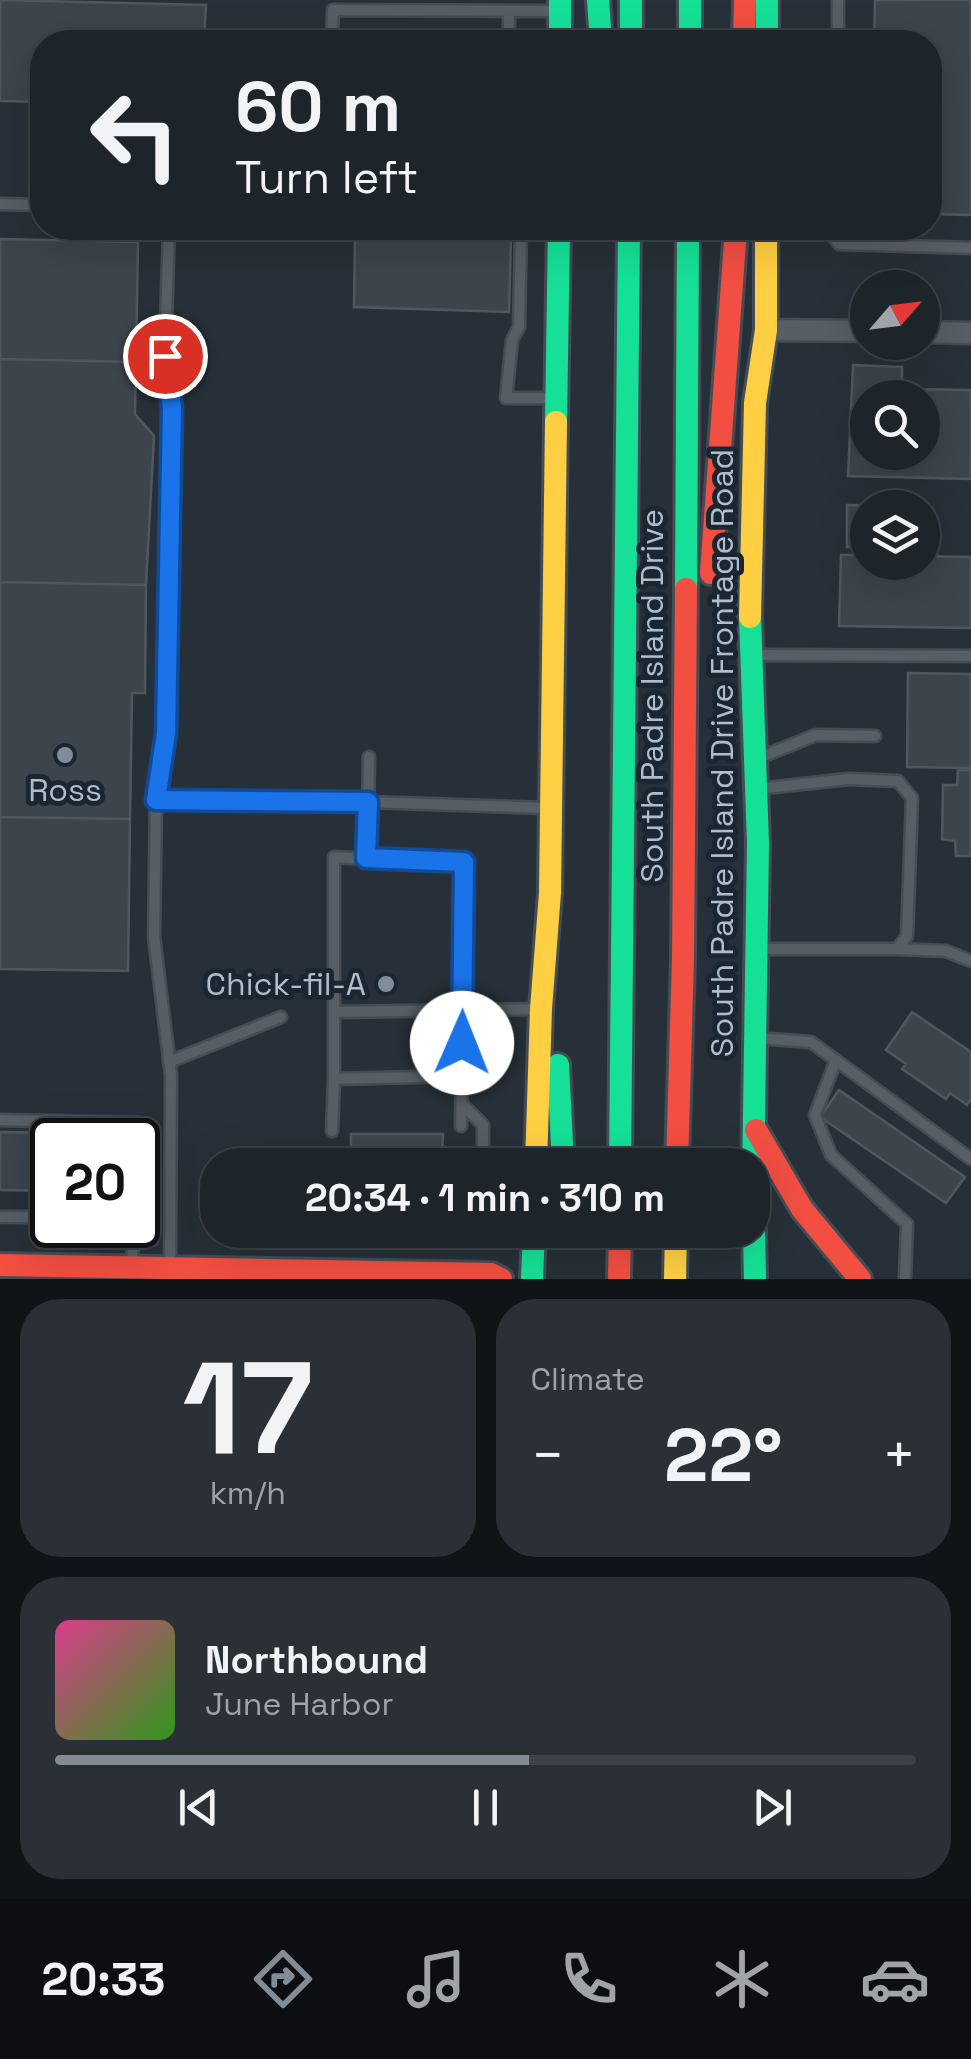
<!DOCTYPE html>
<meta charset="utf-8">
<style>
:root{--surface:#1d242a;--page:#2a3036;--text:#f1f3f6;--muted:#a0a4a8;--line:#3b4147;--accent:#818c96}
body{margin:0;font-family:"Space Grotesk",sans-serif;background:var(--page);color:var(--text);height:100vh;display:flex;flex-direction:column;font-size:38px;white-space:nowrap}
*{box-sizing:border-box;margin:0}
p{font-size:32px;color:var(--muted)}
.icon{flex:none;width:55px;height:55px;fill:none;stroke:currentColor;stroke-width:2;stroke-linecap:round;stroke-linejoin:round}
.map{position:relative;height:1279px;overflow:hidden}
.side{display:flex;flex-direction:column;gap:20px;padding:20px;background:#101417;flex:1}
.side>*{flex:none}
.guide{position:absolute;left:30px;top:30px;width:912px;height:210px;border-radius:40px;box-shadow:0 10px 40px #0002,0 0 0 2px var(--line);background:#1d242a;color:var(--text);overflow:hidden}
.needle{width:65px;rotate:62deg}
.buttons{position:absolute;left:850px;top:270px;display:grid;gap:20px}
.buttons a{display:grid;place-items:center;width:90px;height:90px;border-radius:50%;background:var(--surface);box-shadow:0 10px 40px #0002,0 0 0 2px var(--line);font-size:50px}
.speed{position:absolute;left:30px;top:1118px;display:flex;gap:20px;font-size:50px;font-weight:700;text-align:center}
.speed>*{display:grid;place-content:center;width:130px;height:130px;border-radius:50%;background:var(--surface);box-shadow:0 10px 40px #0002,0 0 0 2px var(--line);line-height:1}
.speed .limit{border:5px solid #111;border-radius:15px;background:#fff;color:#111}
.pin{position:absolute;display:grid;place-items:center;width:85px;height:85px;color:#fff;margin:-42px;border:5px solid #fff;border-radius:50%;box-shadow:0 2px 10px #0007}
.me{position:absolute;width:110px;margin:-55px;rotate:1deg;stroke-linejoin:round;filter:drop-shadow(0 0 8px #0008)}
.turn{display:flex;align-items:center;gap:35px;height:210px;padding:0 40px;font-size:45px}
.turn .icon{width:130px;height:130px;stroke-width:2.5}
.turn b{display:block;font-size:70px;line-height:85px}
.big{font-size:75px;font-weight:600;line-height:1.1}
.side .card{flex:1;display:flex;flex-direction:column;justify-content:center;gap:15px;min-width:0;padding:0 35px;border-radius:40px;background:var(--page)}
.side .dial{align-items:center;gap:0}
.dial b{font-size:130px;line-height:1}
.song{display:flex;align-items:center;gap:30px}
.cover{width:120px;height:120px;border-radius:15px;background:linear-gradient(135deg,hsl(330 70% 55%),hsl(110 70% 35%))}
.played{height:10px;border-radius:5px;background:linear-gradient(90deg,var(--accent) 55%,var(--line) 55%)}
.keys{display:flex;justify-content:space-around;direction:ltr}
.heat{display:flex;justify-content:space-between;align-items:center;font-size:55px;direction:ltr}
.side .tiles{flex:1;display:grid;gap:20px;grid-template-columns:1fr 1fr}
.card:last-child{grid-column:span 2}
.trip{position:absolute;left:200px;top:1148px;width:570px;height:100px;border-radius:40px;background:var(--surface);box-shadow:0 10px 40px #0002,0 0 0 2px var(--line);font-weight:600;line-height:100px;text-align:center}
.menu{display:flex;height:160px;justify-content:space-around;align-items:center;background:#0c0e11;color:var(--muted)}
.menu .icon{width:70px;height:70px}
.menu .on{color:var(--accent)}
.menu b{font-size:45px;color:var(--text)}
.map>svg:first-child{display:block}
.building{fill:#3c444c;stroke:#4f585f;stroke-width:2.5;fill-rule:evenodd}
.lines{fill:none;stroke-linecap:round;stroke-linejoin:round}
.lane-casing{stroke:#454d54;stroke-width:15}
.street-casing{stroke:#454d54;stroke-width:25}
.fast-casing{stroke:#454d54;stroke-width:28}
.slow-casing{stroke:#454d54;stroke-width:28}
.jam-casing{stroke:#454d54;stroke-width:28}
.lane{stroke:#585e65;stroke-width:10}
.street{stroke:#585e65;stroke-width:20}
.fast{stroke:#16e098;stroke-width:22}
.slow{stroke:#ffcf43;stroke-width:22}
.jam{stroke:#f24e42;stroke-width:22}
.route-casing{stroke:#114b97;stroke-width:25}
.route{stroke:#1a73e8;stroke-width:18}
.poi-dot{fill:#818c96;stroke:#1a2733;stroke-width:4}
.labels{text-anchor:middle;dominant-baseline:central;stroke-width:10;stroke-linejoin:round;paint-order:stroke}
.street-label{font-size:32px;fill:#b1bdc9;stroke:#1a2733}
.poi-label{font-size:32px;fill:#b1bdc9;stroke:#1a2733}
</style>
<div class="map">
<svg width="971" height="1279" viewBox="0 0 971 1279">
<rect width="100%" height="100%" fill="#273038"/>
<path class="building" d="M0,0L206,5L204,42H42V102L0,101Z
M875,0H971V215L930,214V42H874Z
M393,31L462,32V42H393Z
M355,233L511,239L509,312L354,307Z
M0,239L138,242L136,362L0,359Z
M0,359L136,362L135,414L154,436L146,585L0,582Z
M853,365L902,367V389L971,390V479L848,476ZM868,398H922V452H868Z
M847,505L920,506V508H868V547H847Z
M841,555H868V562H922V556L971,557V628L839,626Z
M0,582L146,585L145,693H132L130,819L0,817Z
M908,673L971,674V768L907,767Z
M958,770H971V856H956L955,841L942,839L943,785H957Z
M0,817L130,819L128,971L0,969Z
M912,1012L971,1052V1099L967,1105L950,1093L946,1099L902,1069L906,1064L886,1050Z
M839,1090L965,1177L946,1203L820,1117Z
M0,1132L126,1134V1140H52V1191L0,1190Z
M351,1134H443L442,1157H438V1165H351Z"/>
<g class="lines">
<g class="lane-casing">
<path id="lane" d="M838,0V42
M332,42L333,10L559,11
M509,42V12
M0,204L42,205
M169,228L165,356L171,408L166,733L156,801L154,937L171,1075L170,1264
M521,228L519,327L512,340L506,398H552
M827,228L839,244L971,248
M758,655L971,656
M761,757L816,735L875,736
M757,789L848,779L898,781L912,798L907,936L897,949H762
M156,801L368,802L545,808
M367,859L334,857V1079L462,1076L464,862L367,859L369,757
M897,949L946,951L971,961
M335,1012L539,1009
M756,1038L811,1042L971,1159
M836,1060L815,1115L831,1155L907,1224L905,1279
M169,1062L281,1017
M462,1104L483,1125V1165
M0,1120L138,1123L137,1140
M461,1126L462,1076
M332,1131L334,1079
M0,1217H52
M132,1262L134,1225"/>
</g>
<g class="street-casing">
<path id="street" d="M766,330L868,331
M922,332L971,333"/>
</g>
<g class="fast-casing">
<path id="fast" d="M560,0V42
M598,0L601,42
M631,0V42
M690,0V42
M767,0V42
M556,422L559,228
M686,589L688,228
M750,617L758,843L753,1184L755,1279
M558,1065L563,1165
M620,1165L629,228
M532,1279L534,1230"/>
</g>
<g class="slow-casing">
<path id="slow" d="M750,617L755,403L766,330V228
M536,1165L541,1009L550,893L556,422
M675,1279L676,1230"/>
</g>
<g class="jam-casing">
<path id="jam" d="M744,42L745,0
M711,573L736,228
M756,1130L802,1209L860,1279
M677,1165L683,958L686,589
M0,1265L491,1274L501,1279
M619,1279L620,1230"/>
</g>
<use href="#lane" class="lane"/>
<use href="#street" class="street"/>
<use href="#fast" class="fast"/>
<use href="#slow" class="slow"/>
<use href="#jam" class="jam"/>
</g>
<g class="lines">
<g class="route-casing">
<path id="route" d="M165,356L172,408L166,733L156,800L368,802L366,858L464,862L462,1043"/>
</g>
<use href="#route" class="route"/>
</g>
<g class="poi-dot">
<circle cx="65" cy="755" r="10"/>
<circle cx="386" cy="984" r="10"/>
</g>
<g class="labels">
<g class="street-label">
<text transform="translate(652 696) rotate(-90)">South Padre Island Drive</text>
<text transform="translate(722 753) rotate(-90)">South Padre Island Drive Frontage Road</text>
</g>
<g class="poi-label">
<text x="65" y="790">Ross</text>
<text x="366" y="984" text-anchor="end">Chick-fil-A</text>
</g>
</g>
</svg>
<div class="buttons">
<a><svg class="needle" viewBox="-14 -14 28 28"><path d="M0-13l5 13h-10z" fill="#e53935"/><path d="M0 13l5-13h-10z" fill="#a0a4a8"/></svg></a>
<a><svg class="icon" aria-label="search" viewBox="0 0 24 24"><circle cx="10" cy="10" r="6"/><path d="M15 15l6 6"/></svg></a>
<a><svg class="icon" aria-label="layers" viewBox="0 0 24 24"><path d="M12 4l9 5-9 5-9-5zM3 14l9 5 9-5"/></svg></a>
</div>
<div class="speed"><div class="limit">20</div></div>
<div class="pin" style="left:165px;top:356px;background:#d93025"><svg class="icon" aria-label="arrive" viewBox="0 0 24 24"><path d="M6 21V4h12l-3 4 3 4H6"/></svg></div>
<svg class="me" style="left:462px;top:1043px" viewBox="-20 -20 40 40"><circle r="19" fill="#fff"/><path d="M0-13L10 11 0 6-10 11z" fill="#1a73e8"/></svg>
<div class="trip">20:34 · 1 min · 310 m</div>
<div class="guide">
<div class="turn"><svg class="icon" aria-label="left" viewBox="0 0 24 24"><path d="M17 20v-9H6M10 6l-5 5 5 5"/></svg><div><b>60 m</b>Turn left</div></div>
</div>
</div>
<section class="side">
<div class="tiles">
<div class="card dial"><b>17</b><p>km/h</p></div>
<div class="card"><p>Climate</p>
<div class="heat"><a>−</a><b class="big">22°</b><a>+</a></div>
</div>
<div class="card">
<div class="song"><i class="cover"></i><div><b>Northbound</b><p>June Harbor</p></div></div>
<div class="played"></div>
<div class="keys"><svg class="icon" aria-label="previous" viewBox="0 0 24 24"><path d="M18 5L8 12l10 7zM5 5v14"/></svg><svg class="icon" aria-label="pause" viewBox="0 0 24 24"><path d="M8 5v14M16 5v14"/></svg><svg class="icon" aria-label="next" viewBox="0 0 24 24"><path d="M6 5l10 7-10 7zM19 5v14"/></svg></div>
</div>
</div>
</section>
<nav class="menu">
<b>20:33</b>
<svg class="icon on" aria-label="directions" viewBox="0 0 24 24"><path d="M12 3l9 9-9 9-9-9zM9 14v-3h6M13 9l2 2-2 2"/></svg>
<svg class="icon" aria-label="music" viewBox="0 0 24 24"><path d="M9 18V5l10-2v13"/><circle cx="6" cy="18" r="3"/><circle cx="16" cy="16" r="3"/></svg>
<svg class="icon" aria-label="phone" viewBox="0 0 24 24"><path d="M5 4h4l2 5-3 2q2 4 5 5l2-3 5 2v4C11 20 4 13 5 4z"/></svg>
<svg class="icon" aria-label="climate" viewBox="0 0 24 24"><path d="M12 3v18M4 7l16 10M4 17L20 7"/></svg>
<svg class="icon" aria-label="car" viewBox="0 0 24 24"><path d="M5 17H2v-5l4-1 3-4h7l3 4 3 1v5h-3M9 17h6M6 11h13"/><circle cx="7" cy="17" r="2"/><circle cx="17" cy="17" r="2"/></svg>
</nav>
